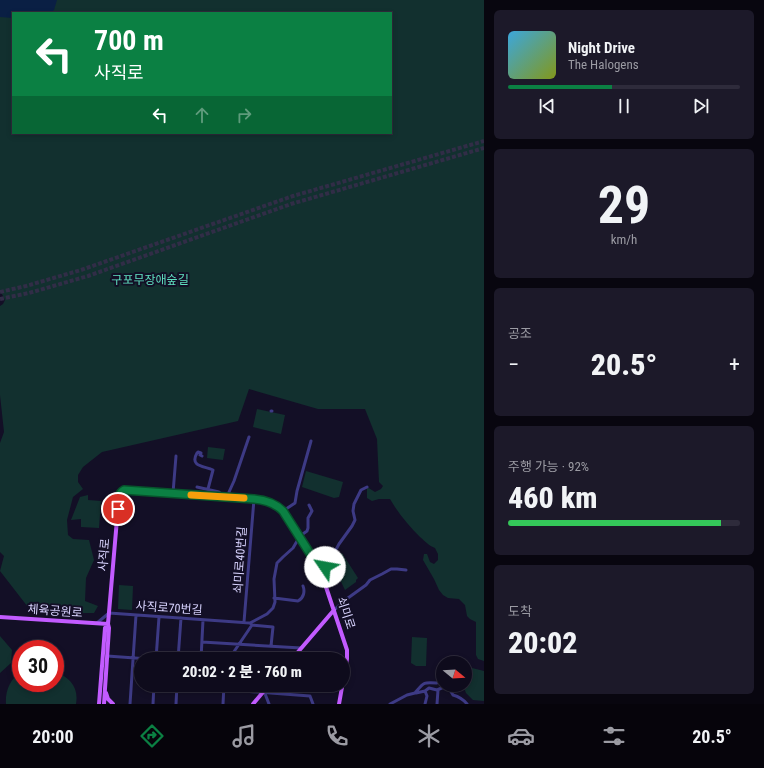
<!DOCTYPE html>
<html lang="ko">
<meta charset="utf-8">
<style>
:root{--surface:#0e0b1c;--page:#1c1929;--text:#f1f3f6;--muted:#9b9ba3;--line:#2e2b3b;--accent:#0b8043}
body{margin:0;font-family:"Roboto Condensed","Noto Sans KR",sans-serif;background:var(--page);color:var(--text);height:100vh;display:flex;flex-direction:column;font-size:15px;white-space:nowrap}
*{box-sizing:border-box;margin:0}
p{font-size:13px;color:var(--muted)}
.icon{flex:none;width:22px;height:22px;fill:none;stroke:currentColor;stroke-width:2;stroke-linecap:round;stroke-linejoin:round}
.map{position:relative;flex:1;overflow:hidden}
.drawer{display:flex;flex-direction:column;gap:10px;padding:10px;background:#08060f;width:280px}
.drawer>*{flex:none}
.guide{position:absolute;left:12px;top:12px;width:380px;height:122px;border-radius:0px;box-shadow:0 2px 6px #0003,0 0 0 1px var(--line);background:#0b8043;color:#fff;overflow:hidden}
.needle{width:26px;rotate:108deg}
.buttons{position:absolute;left:436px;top:656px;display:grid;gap:8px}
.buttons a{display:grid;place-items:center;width:36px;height:36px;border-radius:50%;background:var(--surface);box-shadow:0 2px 6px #0003,0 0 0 1px var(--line);font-size:20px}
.speed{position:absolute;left:12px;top:640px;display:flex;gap:8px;font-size:20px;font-weight:700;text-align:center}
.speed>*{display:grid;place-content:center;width:52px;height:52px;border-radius:50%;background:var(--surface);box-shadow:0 2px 6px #0003,0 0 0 1px var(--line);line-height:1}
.speed .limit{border:6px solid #d22;background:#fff;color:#111}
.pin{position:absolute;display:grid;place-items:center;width:34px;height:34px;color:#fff;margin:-17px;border:2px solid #fff;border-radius:50%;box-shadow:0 1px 4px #0007}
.me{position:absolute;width:44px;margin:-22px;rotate:303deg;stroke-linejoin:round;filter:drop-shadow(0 0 3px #0008)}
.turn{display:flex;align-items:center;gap:14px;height:84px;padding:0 16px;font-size:18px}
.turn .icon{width:52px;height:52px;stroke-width:2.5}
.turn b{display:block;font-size:28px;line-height:34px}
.lanes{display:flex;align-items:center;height:38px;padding:0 16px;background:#0003;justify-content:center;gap:20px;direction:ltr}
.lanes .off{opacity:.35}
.big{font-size:30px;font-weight:800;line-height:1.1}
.drawer .card{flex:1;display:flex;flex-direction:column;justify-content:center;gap:6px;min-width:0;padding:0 14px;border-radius:6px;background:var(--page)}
.drawer .dial{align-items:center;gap:0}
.dial b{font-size:52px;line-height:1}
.song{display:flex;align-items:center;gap:12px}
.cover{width:48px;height:48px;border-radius:6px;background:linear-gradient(135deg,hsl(200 70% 55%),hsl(70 70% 35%))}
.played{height:4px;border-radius:2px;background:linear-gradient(90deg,var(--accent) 45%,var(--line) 45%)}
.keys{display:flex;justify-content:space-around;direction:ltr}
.heat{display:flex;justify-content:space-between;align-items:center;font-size:22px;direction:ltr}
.charge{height:6px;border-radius:3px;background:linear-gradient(90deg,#34c759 92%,var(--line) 0)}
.trip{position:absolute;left:134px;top:652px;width:216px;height:40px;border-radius:20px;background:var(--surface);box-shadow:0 2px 6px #0003,0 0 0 1px var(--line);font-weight:800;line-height:40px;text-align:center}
.tab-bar{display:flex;height:64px;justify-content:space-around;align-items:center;background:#06040b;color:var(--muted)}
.tab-bar .icon{width:28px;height:28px}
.tab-bar .active{color:var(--accent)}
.tab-bar b{font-size:18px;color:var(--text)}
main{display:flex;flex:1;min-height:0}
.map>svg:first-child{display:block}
.green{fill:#12302f;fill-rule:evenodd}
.water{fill:#0a1f44}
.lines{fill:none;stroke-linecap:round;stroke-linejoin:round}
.major-tunnel{stroke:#312d47;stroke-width:4;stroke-dasharray:4 2;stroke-linecap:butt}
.minor{stroke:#3d3a85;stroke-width:3}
.major{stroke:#c25bff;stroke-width:4}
.route-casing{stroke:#07532c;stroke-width:10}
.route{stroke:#0b8043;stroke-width:7}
.slow{stroke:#f59e0b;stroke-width:7}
.labels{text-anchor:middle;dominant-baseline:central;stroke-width:4;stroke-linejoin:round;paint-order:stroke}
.park-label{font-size:12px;fill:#5fe0c0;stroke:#130f26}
.street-label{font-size:12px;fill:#d9d4ff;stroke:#130f26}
</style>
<main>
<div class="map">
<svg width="484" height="704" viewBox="0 0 484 704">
<rect width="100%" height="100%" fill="#130f26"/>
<path class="green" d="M0,0H484V661L478,659L476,655V622L470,619L467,616L465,605L459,599L448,598L443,595L439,590L434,579L423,560L424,554H427L430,562L434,564L438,560V554L435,548C429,546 425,541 420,537C408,525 398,513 390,499H379L372,501L367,498V487L375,492L381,489L383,486L379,482L377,439L365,409H318L249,389L238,421L102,452L83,467L78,475V482L83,489L73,497L67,520L68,535L73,539L89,540L94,560L86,578L85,601L98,606L94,613H81L55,610L31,611L0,571L4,556L0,552V443L4,432L0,395V306L3,304L5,300L0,290ZM13,13H391V133H13Z
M257,409L285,415L281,434L253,427Z
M208,447L225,449L223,460L207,458Z
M306,471L343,482L339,497L334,498L302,487Z
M88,495V500L101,501L99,528L81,527V519L71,520L80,497Z
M342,553L358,578L356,580V582L345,590L332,563L337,556Z
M119,585L133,586L132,610L118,609Z
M0,636L12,650L11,663L0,673Z
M412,637L427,638L426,666H416L411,663Z
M465,668H472L484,671V701L473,700L466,693L463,685H465Z
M55,671C70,678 79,687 76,704H6C5,691 10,679 21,672V683H55Z"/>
<path class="water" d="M0,0H57L54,10L51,13H13V18L0,17Z"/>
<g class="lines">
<path class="major-tunnel" d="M0,292L26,286L81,270L293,196L484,141
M0,299L29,293L88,276L291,204L484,148"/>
<path class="minor" d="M271,411H272
M202,456L200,455L201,453L198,452L197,453C189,467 205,466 213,470L208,489
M197,487L219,492L220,493V497
M173,493L176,456
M229,497V492L234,481L249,437
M283,511L295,503L297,491L311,441
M321,572L332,557L339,544L352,526L355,520L353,511L354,504L361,490L367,487
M274,598L298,601C304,598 305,591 303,586
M334,610L348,598L366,585L370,580L382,574L391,569H397L406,570
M244,622L254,499
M97,623L109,613L250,623L252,625L273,627L271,646
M250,623L267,614L273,608L275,602L274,579L277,563L283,557L293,548L300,536L307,531L308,528V518L312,511L309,505
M202,642L301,648
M107,656L149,659
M156,659L159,617
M178,659L181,618
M201,659L203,620
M229,659L252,625
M450,663L454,658
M177,686L310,696L313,704
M264,691L269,704
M425,691L427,696L425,704
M416,693L425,691L429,688L437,690L444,687L450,690L453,695C460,697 463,699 467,704
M130,704L136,615
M153,704L154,685
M176,704L177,685
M223,704L224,685
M390,704L407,695L415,693C424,682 423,682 437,683L443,677
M437,704L438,690"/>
<path class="major" d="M0,617L108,624
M292,659L334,610
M106,693L108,699L113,704
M99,704L105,628L108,624
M104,704L109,628L108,624L119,496L120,492L124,490L259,499L273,503L283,511L316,563L321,572L347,650V659L339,704
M253,704L269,685"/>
</g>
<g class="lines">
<g class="route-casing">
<path id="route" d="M118,509C118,502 117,494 124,490L254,499C265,500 275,503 283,511L316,563L321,572L325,567"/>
</g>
<use href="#route" class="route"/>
<path class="slow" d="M191,495L244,498"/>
</g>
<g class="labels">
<g class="park-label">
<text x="150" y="280">구포무장애숲길</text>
</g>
<g class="street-label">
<text transform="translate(104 555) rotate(-85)">사직로</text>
<text transform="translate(240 560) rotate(-86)">쇠미로40번길</text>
<text transform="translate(169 608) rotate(4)">사직로70번길</text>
<text transform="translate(55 611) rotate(4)">체육공원로</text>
<text transform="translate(346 613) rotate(72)">쇠미로</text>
</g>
</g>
</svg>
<div class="buttons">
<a><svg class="needle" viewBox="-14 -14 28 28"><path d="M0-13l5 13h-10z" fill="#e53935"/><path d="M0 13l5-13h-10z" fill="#9b9ba3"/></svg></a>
</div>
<div class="speed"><div class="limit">30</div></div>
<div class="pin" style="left:118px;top:509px;background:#d93025"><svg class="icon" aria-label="arrive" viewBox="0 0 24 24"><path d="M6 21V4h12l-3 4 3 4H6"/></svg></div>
<svg class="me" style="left:325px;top:567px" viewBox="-20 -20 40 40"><circle r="19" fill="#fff"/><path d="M0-13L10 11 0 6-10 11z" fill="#0b8043"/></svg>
<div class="trip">20:02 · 2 분 · 760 m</div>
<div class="guide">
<div class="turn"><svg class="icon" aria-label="left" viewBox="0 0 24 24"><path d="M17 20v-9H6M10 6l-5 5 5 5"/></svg><div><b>700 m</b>사직로</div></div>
<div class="lanes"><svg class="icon" aria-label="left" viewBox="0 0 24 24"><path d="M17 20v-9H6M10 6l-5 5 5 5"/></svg><svg class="icon off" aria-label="ahead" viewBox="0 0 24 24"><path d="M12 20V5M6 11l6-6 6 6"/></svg><svg class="icon off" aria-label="right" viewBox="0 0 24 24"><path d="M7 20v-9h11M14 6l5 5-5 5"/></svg></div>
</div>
</div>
<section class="drawer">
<div class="card">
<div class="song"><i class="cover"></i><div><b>Night Drive</b><p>The Halogens</p></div></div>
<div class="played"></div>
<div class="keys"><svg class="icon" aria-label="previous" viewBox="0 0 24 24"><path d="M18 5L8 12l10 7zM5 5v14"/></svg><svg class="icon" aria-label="pause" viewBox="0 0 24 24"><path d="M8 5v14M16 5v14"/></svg><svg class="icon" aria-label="next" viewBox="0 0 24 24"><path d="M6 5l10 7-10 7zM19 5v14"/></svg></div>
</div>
<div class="card dial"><b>29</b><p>km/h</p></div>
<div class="card"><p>공조</p>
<div class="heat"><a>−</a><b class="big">20.5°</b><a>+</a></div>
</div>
<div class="card"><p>주행 가능 · 92%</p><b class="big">460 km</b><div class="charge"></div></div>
<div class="card"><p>도착</p><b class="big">20:02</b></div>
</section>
</main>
<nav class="tab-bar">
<b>20:00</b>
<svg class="icon active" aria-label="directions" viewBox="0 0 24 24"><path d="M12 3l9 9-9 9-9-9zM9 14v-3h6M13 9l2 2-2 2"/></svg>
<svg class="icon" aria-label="music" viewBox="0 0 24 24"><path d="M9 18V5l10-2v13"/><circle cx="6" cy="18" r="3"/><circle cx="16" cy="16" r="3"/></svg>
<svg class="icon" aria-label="phone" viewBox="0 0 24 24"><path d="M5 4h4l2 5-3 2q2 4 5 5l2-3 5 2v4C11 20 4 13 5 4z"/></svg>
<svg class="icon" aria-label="climate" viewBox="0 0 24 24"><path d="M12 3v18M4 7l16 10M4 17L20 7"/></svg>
<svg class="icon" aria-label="car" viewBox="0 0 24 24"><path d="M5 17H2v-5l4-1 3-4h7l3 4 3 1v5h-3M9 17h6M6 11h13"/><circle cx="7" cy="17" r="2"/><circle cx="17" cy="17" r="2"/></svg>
<svg class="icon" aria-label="filters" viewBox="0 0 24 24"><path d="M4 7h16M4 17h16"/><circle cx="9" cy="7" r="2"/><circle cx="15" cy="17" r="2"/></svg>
<b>20.5°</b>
</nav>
